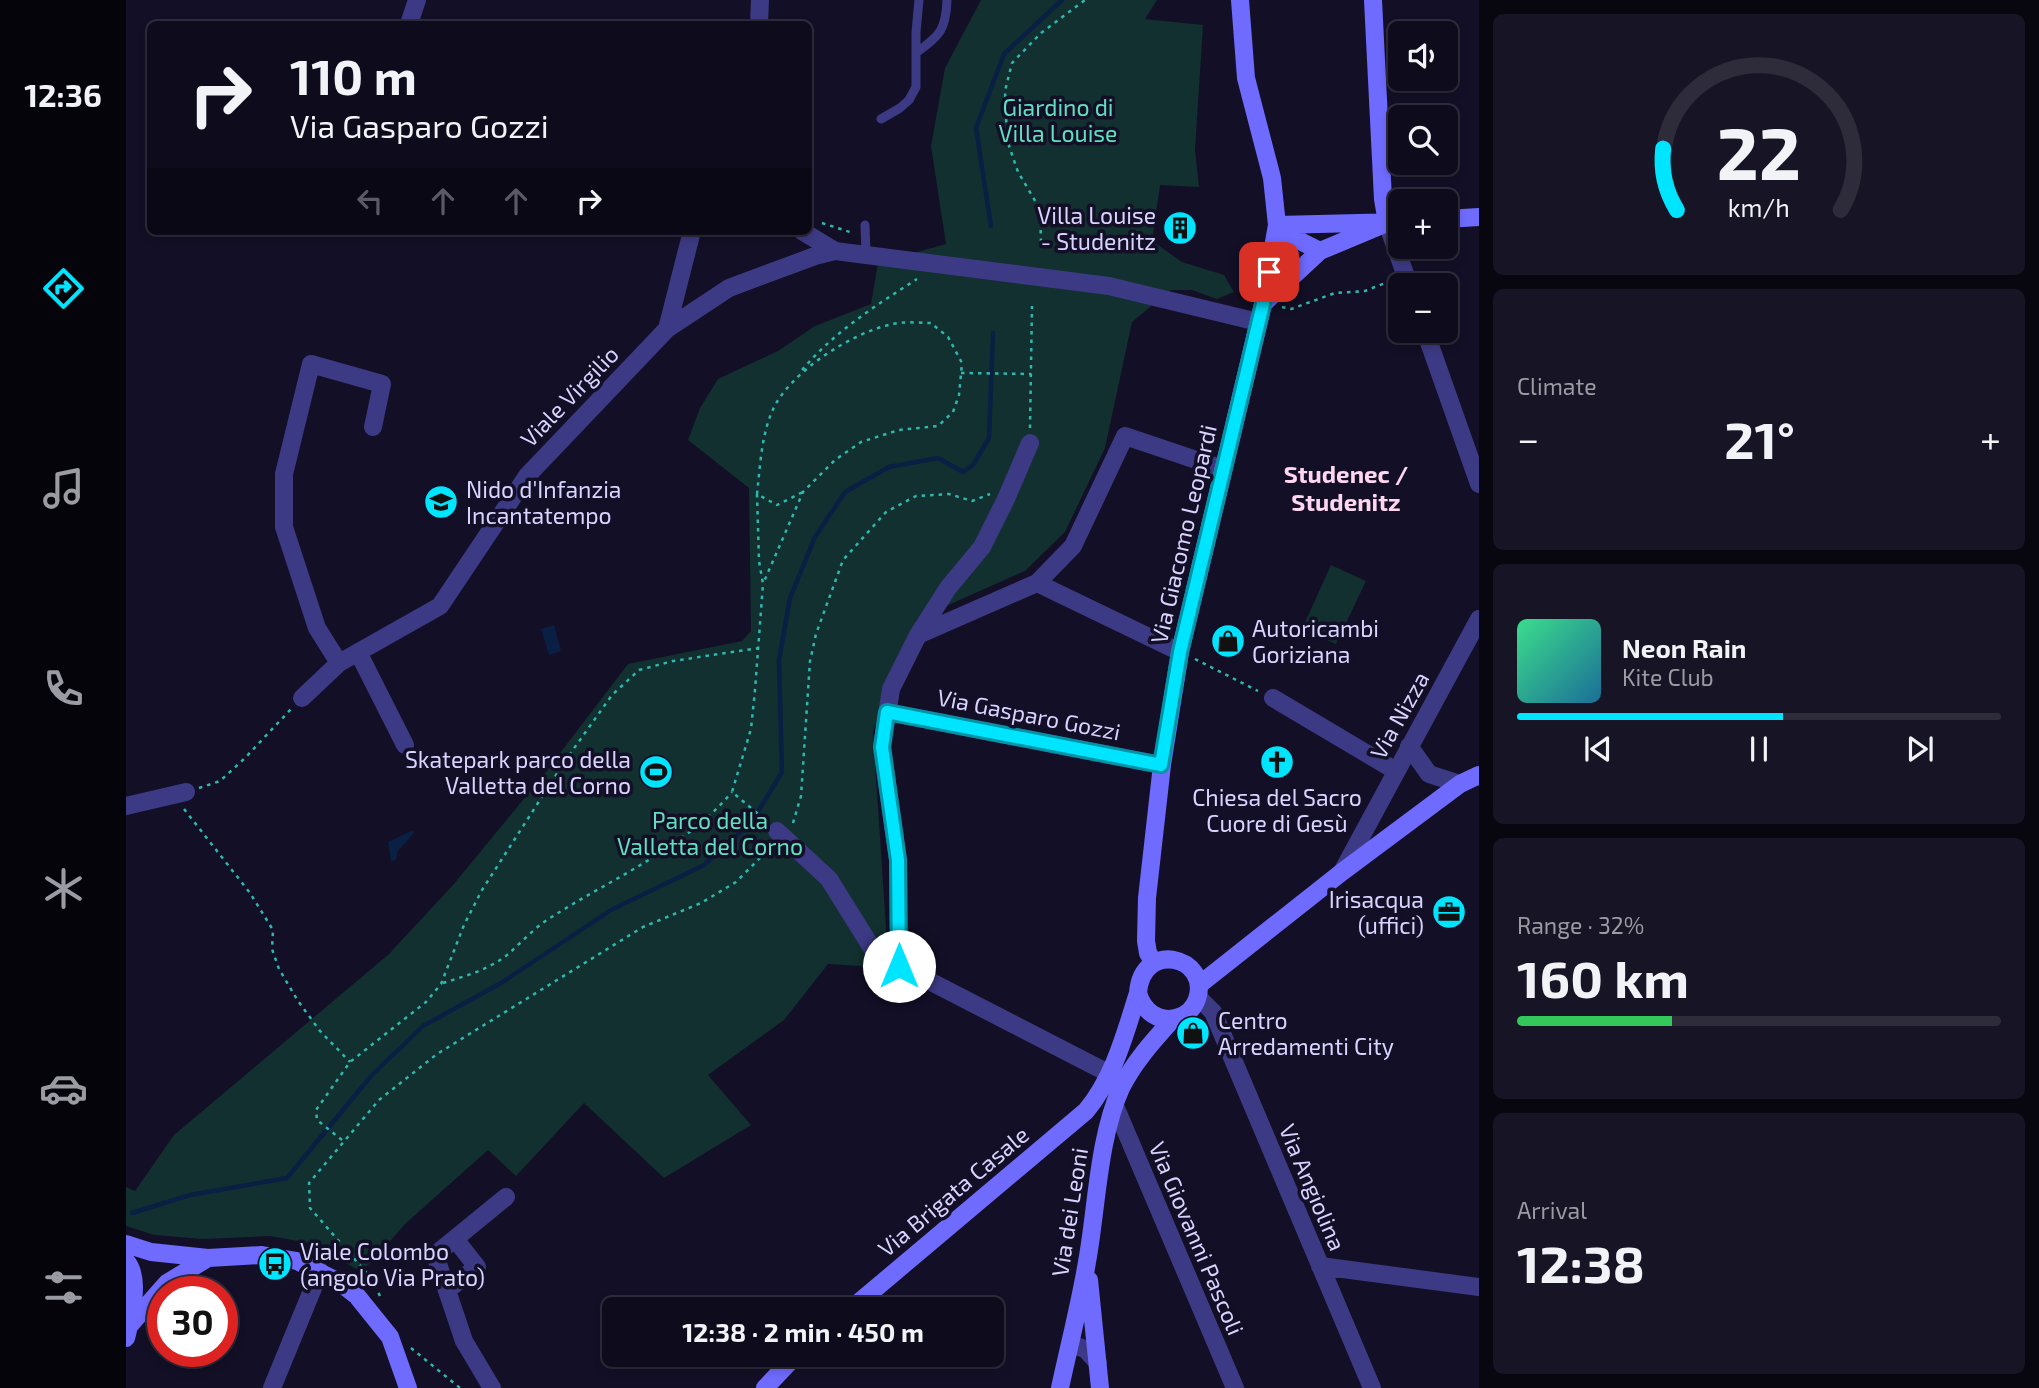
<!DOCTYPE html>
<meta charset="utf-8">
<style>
:root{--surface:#0e0b1c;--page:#171425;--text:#f1f3f6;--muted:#9b9ba3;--line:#2e2b3b;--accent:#00e5ff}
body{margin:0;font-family:"Exo 2",sans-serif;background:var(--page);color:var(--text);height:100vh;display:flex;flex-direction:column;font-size:26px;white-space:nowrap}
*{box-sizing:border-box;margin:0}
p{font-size:23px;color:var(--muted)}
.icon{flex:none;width:38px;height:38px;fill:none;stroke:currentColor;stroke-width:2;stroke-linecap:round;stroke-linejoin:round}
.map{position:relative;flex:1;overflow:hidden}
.panel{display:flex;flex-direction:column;gap:14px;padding:14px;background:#08060f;width:560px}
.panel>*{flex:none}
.hud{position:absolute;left:21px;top:21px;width:665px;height:214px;border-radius:10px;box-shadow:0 4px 10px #0003,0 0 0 2px var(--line);background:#0e0b1c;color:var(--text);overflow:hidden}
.fabs{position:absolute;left:1262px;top:21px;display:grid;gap:14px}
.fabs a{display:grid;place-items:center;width:70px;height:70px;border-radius:10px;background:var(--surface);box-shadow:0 4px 10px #0003,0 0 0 2px var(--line);font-size:35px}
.speed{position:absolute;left:21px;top:1276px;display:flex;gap:14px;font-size:35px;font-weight:700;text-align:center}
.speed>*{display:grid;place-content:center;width:91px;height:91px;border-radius:50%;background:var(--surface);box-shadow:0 4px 10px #0003,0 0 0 2px var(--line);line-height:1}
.speed .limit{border:10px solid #d22;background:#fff;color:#111}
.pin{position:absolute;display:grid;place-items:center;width:60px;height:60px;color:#fff;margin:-30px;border-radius:14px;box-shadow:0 4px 10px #0006}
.me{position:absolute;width:77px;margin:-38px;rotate:0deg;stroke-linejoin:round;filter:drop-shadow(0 0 5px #0008)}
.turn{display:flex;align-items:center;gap:24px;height:147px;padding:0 28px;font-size:32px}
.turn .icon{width:91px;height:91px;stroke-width:2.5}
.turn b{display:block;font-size:49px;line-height:60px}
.lanes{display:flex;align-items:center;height:66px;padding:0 28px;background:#0003;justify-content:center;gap:35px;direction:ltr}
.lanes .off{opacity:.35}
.big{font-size:52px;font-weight:700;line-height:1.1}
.panel .card{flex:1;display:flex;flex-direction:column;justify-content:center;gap:10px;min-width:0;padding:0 24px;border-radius:10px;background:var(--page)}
.panel .dial{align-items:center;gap:0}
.dial svg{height:182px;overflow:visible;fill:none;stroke:var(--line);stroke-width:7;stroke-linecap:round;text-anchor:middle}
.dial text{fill:var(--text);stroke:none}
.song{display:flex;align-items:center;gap:21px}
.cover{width:84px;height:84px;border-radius:10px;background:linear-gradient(135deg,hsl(150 70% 55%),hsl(200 70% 35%))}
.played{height:7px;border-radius:4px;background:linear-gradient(90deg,var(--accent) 55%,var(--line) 55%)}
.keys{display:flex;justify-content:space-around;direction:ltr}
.heat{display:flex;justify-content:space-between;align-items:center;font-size:38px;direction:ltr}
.charge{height:10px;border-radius:5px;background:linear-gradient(90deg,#34c759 32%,var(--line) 0)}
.trip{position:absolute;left:476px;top:1297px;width:402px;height:70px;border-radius:10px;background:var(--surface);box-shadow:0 4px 10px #0003,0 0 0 2px var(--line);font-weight:700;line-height:70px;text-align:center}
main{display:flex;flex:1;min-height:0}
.menu{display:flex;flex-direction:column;width:126px;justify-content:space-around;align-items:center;background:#06040b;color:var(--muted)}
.menu .icon{width:49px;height:49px}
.menu .active{color:var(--accent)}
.menu b{font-size:32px;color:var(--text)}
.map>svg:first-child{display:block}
.green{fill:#12302f}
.water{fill:#0a1f44}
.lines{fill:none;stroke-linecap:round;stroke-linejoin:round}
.stream{stroke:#0a1f44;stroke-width:4.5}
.path{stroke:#2fb8b0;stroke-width:2.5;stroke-dasharray:3.5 5;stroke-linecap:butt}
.lane{stroke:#3d3a85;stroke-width:9}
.street{stroke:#3d3a85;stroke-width:18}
.secondary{stroke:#6f6bff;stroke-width:18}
.route-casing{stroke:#0095a6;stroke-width:18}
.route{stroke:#00e5ff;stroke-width:12}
.labels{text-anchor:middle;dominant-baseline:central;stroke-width:7;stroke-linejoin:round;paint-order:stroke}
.park-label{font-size:23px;fill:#5fe0c0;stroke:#130f26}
.poi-label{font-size:23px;fill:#d9d4ff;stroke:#130f26;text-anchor:start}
.street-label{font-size:23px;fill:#d9d4ff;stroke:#130f26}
.neighbourhood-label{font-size:24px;font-weight:bold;fill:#ffd6f0;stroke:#130f26}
</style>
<main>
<nav class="menu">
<b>12:36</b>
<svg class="icon active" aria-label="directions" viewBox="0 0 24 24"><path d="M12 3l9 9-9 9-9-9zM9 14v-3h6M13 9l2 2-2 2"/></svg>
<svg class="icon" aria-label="music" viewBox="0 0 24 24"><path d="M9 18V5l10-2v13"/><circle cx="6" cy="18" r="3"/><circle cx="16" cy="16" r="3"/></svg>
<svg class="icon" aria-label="phone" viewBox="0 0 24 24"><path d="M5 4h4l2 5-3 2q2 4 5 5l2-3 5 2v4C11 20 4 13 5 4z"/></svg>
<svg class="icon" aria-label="climate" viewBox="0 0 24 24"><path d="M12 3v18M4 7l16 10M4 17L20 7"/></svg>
<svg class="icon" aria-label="car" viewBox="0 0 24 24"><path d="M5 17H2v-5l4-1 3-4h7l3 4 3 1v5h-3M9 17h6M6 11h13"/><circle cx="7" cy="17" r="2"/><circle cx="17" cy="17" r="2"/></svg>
<svg class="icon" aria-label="filters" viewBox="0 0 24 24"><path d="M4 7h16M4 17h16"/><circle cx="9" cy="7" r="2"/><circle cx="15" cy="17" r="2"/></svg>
</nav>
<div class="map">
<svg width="1353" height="1388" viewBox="0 0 1353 1388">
<rect width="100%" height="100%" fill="#130f26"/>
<path class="green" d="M855,0H1031L1019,19L1077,25L1069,150L1073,187L1034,185L1026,241L1056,262L1098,275L1108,292L1091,299L1066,290H1045L1006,322L979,448L939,532L899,571L791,619L747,732L761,942L768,967L758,976L735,966L702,964L658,1020L582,1075L625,1125L538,1178L458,1103L390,1176L362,1150L279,1224L247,1261L234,1271L183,1243L144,1236L77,1239L28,1235L0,1226V1187L9,1191L48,1135L263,954L327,885L415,778L502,664L616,641L625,631L623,488L562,440L574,408L592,379L652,351L689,326L745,304L752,263L820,244L805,146L819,68Z
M1205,565L1240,581L1210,644L1176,629Z"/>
<path class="water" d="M428,625L435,651L423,655L415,629Z
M287,830L288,833L272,851L270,860L265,861L262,842Z"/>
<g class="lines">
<path class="stream" d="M865,226L850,128L878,54L936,0
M6,1213L64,1195L161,1178L245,1076L297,1026L375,983L485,910L578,865L625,823L656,772L653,660L664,598L689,537L719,492L763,467L812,458L837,472L847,465L863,438L867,333"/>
<path class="path" d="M696,223L727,233
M915,242L914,209L892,172L881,140L879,91L886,63L915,33L959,0
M1290,252L1303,247
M1156,307L1165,309L1209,293L1239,291L1264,281
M676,370C708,332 749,306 791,279
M835,373L905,374
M904,428L906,306
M631,494C634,468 635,439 645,414C660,374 726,332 767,324C779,321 793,323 805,323L822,337L836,363L833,395L827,412L812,426L773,430L735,442L709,460L677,492L637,584
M1069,659L1132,691
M73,788L94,781L119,758L165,709
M58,809L124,893L147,930L146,949L153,969L172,1001L194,1031L224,1062
M638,819L606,792L625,729L629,690L637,584L633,561L631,494L651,505L677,492
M667,823L675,796L684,661L690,634L717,560L760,512L790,496L823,494L846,501L864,494
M317,983C339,976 362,970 381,955C394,944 406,930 421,920C484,879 557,850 606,792
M216,1140L191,1120L190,1110L224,1062L300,1002L315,984L338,925L356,890L439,761L486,695L513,670L547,661L633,648
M254,1296L245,1278L184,1208L183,1183L253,1100L311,1054L517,927L575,903L610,882L646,846
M285,1348L334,1388"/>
<path class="lane" d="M791,52C814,36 820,29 821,0
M755,119L774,108L783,100L790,87V32L793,0
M739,225L740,255"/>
<path class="street" d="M283,24L291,0
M633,24L634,0
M1261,223L1283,285
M676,231L709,251L983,286L1132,322
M541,329L566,231
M1299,331L1353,484
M911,583L1054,652
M792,635L822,588L856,547L880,499L904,443
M232,652L279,745
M213,663L191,628L158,527V474L185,364L256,384L247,427
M176,698L213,663L314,606L401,476L541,329L603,288L689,256L709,251
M1147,698L1270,771
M761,712L1036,765
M1283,746L1303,774L1334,784
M0,806L60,792
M651,831L703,879L749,953L984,1074
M1216,872L1353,619
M773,966L772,860L756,747L765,689L792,635L911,583L947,546L999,436L1097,469
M1072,997L1087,1012L1246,1388
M989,1106L1109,1388
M1194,1266L1353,1287
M321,1290L351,1267L329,1239
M944,1344L959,1349L972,1363
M146,1388L194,1271
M366,1388L338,1341L309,1255L380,1197"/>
<path class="secondary" d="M1247,0L1257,199L1261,223
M1320,219L1353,217
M1151,225L1274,222
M1151,225L1164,236L1194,251
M1137,304L1194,251L1261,223
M1028,963L1022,953L1020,941L1021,898L1036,765L1054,652L1137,304L1151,225L1146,178L1120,78L1114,0
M1073,985L1216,872L1334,784L1353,775
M0,1244L25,1252L82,1258
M0,1261C14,1277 6,1307 3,1326
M963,1280L974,1388
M725,1309L960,1111C988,1077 999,1034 1012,993C1016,939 1085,957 1071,999C1068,1008 1061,1014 1053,1017C1033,1024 1017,1011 1012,993
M0,1338L3,1326L41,1283L82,1258L136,1255L171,1261L213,1282L231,1296L264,1337L282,1388
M639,1388L671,1354
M934,1388C943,1346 954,1304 961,1262C971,1207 972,1139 995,1088C1008,1062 1027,1041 1046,1020"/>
</g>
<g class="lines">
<g class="route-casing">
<path id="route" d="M773,966L772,860L756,747L761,712L1035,765L1054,652L1137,304L1143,272"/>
</g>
<use href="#route" class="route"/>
</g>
<defs>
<g id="building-disc" transform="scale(1.75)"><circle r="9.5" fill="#00e5ff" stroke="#130f26"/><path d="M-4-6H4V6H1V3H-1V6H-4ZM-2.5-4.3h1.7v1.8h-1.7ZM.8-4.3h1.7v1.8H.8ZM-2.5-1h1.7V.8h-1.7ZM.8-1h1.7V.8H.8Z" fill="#111"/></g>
<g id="school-disc" transform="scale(1.75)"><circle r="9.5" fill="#00e5ff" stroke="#130f26"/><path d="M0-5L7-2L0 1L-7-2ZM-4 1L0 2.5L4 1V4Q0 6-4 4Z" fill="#111"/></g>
<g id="shop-disc" transform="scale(1.75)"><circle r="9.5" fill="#00e5ff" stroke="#130f26"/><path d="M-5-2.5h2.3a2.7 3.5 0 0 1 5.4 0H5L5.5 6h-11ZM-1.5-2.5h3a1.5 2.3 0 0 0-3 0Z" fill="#111"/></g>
<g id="church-disc" transform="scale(1.75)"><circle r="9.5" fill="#00e5ff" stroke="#130f26"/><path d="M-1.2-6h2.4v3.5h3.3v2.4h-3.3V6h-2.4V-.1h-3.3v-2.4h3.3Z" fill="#111"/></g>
<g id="stadium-disc" transform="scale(1.75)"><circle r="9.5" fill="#00e5ff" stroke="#130f26"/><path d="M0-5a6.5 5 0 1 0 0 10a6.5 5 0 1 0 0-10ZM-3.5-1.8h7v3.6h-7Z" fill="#111"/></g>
<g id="office-disc" transform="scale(1.75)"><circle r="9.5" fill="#00e5ff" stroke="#130f26"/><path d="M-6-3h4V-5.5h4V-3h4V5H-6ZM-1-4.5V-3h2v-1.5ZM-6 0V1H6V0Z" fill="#111"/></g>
<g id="bus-disc" transform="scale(1.75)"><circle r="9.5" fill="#00e5ff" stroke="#130f26"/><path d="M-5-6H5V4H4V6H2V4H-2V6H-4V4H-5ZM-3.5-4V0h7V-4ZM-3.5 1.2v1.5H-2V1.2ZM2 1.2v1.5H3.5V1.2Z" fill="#111"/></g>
</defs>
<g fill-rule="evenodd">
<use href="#building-disc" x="1054" y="228"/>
<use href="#school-disc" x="315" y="502"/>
<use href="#shop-disc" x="1102" y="641"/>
<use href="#church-disc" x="1151" y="762"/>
<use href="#stadium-disc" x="530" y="772"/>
<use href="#office-disc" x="1323" y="912"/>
<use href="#shop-disc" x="1067" y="1033"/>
<use href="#bus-disc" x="149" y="1264"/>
</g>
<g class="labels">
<g class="park-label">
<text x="932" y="107">Giardino di<tspan x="932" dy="26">Villa Louise</tspan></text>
<text x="584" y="820">Parco della<tspan x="584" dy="26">Valletta del Corno</tspan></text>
</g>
<g class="poi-label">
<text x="1030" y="215" text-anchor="end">Villa Louise<tspan x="1030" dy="26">- Studenitz</tspan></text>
<text x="340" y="489">Nido d'Infanzia<tspan x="340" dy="26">Incantatempo</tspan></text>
<text x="1126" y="628">Autoricambi<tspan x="1126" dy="26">Goriziana</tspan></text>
<text x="505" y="759" text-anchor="end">Skatepark parco della<tspan x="505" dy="26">Valletta del Corno</tspan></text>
<text x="1151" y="797" text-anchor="middle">Chiesa del Sacro<tspan x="1151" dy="26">Cuore di Gesù</tspan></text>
<text x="1298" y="899" text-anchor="end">Irisacqua<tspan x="1298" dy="26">(uffici)</tspan></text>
<text x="1092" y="1020">Centro<tspan x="1092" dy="26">Arredamenti City</tspan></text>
<text x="174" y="1251">Viale Colombo<tspan x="174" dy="26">(angolo Via Prato)</tspan></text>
</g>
<g class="street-label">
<text transform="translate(443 396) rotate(-46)">Viale Virgilio</text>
<text transform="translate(1057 534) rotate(-77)">Via Giacomo Leopardi</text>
<text transform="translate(903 714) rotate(11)">Via Gasparo Gozzi</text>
<text transform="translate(1273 715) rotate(-61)">Via Nizza</text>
<text transform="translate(1187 1187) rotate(67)">Via Angiolina</text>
<text transform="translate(827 1191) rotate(-40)">Via Brigata Casale</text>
<text transform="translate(943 1212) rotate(-81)">Via dei Leoni</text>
<text transform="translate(1071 1238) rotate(67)">Via Giovanni Pascoli</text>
</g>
<g class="neighbourhood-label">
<text x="1220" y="473">Studenec /<tspan x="1220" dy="28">Studenitz</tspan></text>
</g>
</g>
</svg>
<div class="fabs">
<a><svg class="icon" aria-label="sound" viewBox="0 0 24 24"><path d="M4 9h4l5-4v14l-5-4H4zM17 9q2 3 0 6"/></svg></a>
<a><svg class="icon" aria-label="search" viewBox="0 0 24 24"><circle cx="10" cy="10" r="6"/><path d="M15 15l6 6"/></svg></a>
<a>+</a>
<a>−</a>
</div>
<div class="speed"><div class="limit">30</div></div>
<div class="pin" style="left:1143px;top:272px;background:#d93025"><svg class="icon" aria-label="arrive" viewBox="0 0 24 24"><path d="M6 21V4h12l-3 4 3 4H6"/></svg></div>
<svg class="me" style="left:773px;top:966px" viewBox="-20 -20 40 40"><circle r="19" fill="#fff"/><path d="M0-13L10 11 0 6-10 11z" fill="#00e5ff"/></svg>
<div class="trip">12:38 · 2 min · 450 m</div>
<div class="hud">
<div class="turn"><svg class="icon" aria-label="right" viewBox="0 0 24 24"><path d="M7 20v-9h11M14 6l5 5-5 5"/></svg><div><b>110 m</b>Via Gasparo Gozzi</div></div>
<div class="lanes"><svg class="icon off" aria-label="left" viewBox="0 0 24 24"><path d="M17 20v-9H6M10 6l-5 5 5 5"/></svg><svg class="icon off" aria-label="ahead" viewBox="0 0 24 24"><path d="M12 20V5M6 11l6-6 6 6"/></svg><svg class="icon off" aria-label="ahead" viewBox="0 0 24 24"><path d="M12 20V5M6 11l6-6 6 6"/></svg><svg class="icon" aria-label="right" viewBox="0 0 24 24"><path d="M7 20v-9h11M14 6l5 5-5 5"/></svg></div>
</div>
</div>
<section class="panel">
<div class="card dial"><svg viewBox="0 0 100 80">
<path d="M14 69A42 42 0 1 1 86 69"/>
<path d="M14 69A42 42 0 0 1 8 42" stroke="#00e5ff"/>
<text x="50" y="56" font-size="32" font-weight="700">22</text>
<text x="50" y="72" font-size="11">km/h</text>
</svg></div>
<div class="card"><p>Climate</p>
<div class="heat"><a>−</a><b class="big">21°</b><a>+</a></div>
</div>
<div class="card">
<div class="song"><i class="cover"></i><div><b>Neon Rain</b><p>Kite Club</p></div></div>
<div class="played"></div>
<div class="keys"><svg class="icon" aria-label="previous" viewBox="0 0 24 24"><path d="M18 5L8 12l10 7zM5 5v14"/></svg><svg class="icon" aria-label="pause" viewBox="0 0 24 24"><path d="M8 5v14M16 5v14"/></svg><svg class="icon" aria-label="next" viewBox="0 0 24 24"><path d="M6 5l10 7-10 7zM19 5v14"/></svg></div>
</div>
<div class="card"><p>Range · 32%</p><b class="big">160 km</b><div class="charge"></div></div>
<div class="card"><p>Arrival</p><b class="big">12:38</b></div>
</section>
</main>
